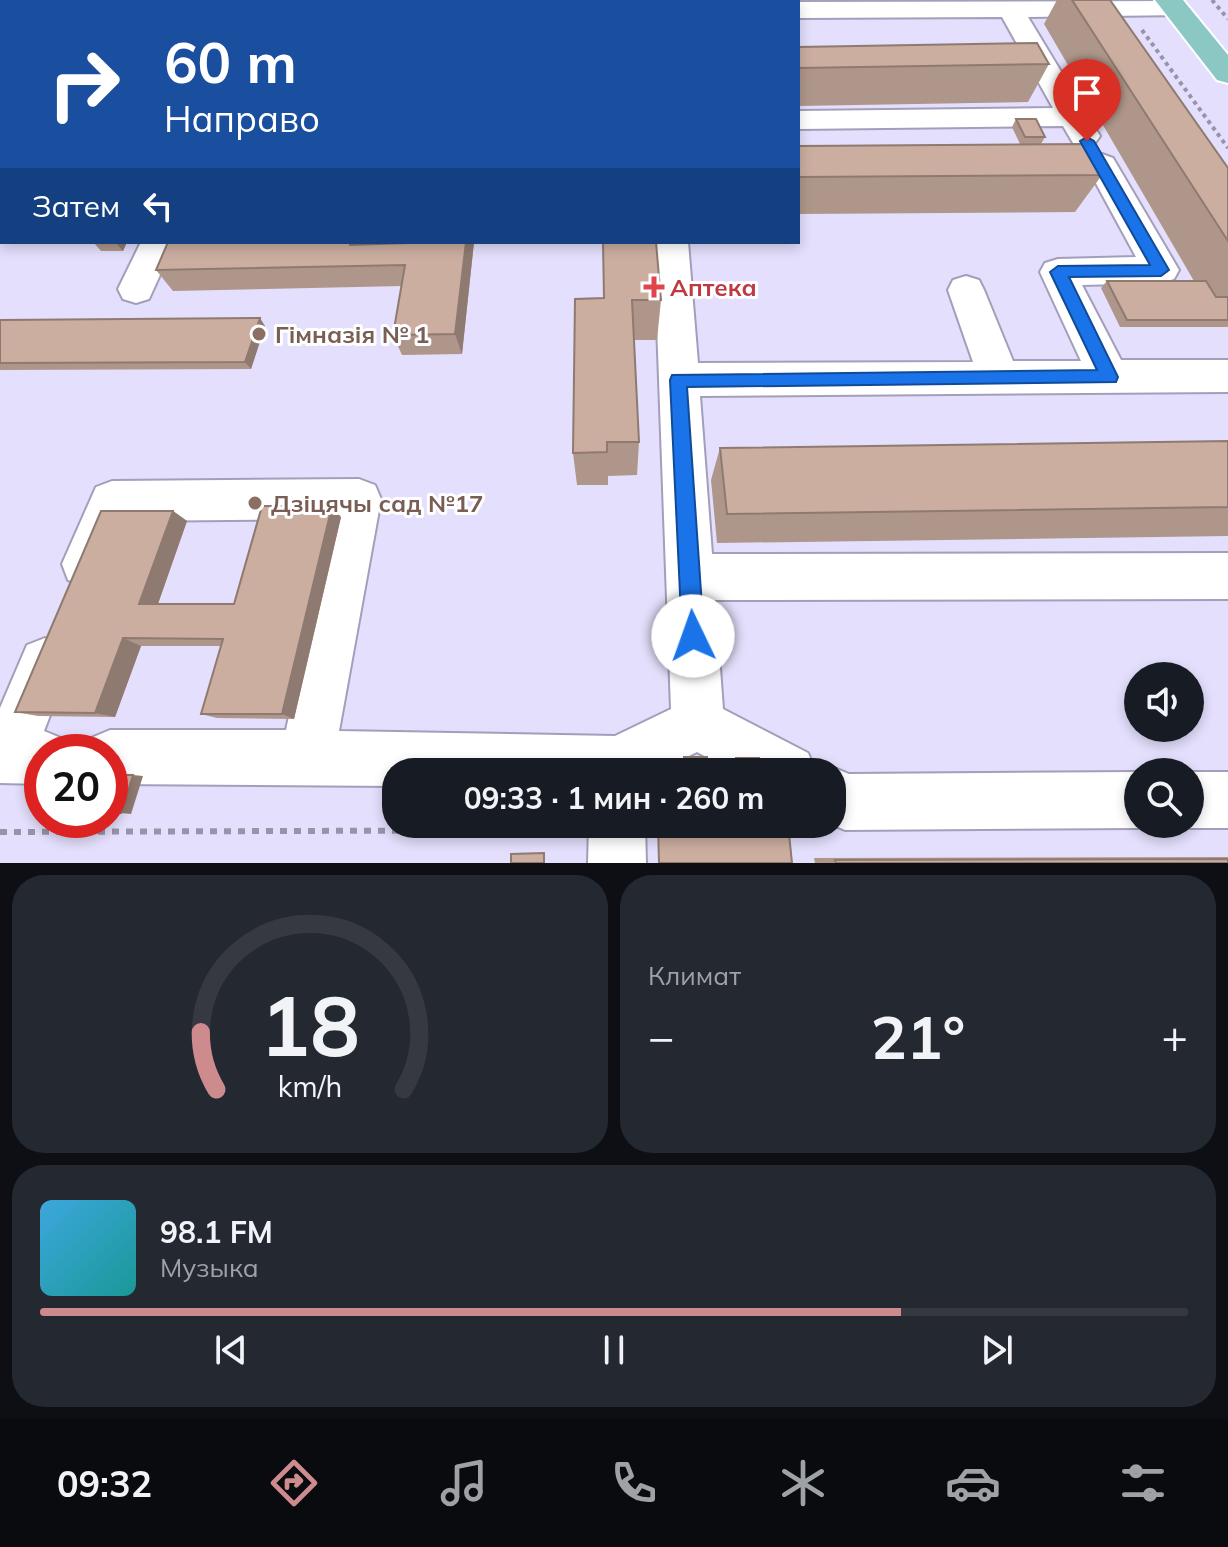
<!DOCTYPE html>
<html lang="ru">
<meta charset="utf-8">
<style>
:root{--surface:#171b24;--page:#242831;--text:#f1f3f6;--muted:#9ea1a6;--line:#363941;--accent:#ce8b8e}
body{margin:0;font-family:Mulish,sans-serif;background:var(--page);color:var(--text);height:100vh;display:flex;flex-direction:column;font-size:30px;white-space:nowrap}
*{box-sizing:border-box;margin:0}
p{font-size:26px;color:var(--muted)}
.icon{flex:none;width:44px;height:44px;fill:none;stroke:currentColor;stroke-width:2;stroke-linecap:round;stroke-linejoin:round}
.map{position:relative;height:863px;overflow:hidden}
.side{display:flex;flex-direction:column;gap:12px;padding:12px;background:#0d0f14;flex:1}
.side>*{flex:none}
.banner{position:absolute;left:0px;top:0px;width:800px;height:244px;box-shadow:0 4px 12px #0003;background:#1a4fa0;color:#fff;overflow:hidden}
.buttons{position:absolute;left:1124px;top:662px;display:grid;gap:16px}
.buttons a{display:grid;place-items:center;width:80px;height:80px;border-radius:50%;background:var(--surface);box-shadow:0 4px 12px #0003;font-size:40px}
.speed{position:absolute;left:24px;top:734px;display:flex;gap:16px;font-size:40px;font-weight:700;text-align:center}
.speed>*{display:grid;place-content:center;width:104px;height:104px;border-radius:50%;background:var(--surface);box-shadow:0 4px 12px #0003;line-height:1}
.speed .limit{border:12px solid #d22;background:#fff;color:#111}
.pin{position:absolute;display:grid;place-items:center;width:68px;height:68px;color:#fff;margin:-82px -34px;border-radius:50% 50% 50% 0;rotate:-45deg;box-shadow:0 0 8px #0007}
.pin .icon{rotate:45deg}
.me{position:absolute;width:88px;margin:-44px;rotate:357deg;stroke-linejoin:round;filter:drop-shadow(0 0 6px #0008)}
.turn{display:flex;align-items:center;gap:28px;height:168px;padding:0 32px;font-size:36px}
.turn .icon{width:104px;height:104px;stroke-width:2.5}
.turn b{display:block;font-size:56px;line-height:68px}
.then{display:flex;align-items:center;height:76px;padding:0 32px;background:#0003;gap:16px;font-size:30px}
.big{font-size:60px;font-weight:700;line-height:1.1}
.side .tile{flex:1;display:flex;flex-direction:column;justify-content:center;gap:12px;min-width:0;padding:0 28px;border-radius:32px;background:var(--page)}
.side .dial{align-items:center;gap:0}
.dial svg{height:208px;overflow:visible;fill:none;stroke:var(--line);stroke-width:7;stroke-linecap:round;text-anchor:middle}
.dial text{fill:var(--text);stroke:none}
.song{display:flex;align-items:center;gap:24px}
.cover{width:96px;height:96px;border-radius:12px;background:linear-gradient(135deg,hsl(200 70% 55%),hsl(180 70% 35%))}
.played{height:8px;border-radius:4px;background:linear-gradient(90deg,var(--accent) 75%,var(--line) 75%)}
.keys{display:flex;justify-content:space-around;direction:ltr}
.heat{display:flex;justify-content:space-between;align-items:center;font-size:44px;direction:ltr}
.side .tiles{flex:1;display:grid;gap:12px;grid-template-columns:1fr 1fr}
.tile:last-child{grid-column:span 2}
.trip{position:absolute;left:382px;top:758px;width:464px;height:80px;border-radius:32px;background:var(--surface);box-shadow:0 4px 12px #0003;font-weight:700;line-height:80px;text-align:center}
.tab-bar{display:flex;height:128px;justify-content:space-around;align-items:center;background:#090b0e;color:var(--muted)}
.tab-bar .icon{width:56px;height:56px}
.tab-bar .selected{color:var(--accent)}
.tab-bar b{font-size:36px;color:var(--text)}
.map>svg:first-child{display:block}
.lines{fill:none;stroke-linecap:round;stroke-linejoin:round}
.minor-casing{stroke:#a39eba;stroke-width:4}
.major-casing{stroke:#fff;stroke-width:4}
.path-far1{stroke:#9794aa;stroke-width:4;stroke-dasharray:4 4;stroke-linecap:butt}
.path{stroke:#9794aa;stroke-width:6;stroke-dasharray:7 7;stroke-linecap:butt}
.minor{fill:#fff;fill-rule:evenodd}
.major{fill:#8bc8c3;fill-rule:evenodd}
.wall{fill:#af968a}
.shaded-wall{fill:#8e7a70}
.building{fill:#cbaea0;stroke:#8e7a70;stroke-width:2}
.route{fill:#1a73e8;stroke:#114b97;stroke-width:2}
.health-dot{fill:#e0444e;stroke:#fff;stroke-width:3}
.education-dot{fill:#8d6e63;stroke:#fff;stroke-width:3}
.labels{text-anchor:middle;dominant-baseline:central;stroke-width:6;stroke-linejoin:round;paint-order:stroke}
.health-label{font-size:24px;font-weight:bold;fill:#be3a42;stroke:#fff;text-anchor:start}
.education-label{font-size:24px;font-weight:bold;fill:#785e54;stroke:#fff;text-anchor:start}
</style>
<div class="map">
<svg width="1228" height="863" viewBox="0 0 1228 863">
<rect width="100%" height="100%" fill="#e3dffc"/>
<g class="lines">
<g class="minor-casing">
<path id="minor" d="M155,0H181V2H155Z
M299,0H325L298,2Z
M643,0H669L670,2H644Z
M1176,1L1185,3L1189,9L1185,15L1028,17L1100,136L1095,143L1084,146L1073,143L1063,126L798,129V111L1053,108L1002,17L798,18V2Z
M0,6H2V22H0Z
M0,63H2V81H0Z
M1039,154H1102L1113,158L1179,270L1174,279L1161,283L1082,285L1121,360H1228V392L700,396L712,554L1228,553V599L715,600L723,709L808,753L816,772H734L697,752L657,772H396V786L110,784V752H85L91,738L110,730H286L332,519L126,521L102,580L85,586L68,580L62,564L96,487L112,481L359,479L375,485L381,499L339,731L615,736L671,709L654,242H688L698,363L973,362L948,290L953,280L966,276L979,280L984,290L1013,361H1081L1040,272L1045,263L1058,259L1136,257L1092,176H1039L1028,172L1023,165L1028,158Z
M141,242H175L149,299L136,303L123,299L118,289Z
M45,638L63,645L70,663L44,731L61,738L67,752H42V784L0,783V708L27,645Z
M832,767L849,774L1138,772V824H1147L1138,828L845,830L831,824L832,772H821Z
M1190,772H1228V828H1190L1181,824H1190Z
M589,824H645L646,863H588Z"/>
</g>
<g class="major-casing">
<path id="major" d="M1155,0H1183L1228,55V83L1217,80Z"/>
</g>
<path class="path-far1" d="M1212,0L1228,19
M227,2L230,0
M600,2L603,0
M1142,30L1228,148"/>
<path class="path" d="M0,832L575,830"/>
<use href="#minor" class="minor"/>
<use href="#major" class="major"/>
</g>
<path class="wall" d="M320,0H409V2H321Z
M1057,0H1110L1228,168V327H1120L1101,288L1107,281H1194L1044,24Z
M798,47L1049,64L1028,102L798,106Z
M1016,119L1045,137L1041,144L1102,175L1075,212L798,214V146L1020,144L1012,127Z
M95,242H127L123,251H101L94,243Z
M474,242L462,354L402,355L393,335L402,286L173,291L156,270L364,244Z
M575,299L661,300L657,340H634L639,442L637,475L608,476V485H577L573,453Z
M0,320L265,326L251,369L0,370Z
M1228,441V536L717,543L711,480L720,448Z
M173,511L187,521L158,604H234L341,517L294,719L217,718L201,714L221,646H141L115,717L38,716L15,712Z
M736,758L760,772H734L733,759Z
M1228,857V863H815L814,858Z"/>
<path class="shaded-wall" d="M117,242H127L123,251L116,243Z
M350,242H365L359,266L350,245Z
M466,242H474L462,354L455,334Z
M260,318L265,326L251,369L245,362Z
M332,506L341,517L294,719L282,714Z
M173,511L187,521L155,612L139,604Z
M123,638L141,646L115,717L95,713Z
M133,775L143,776L131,814L121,813Z"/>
<path class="building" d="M357,0H409L408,2H356Z
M1072,0H1110L1228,168V241Z
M1037,43L1049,64L798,68V47Z
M1016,119H1036L1045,137H1025Z
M1084,144L1102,175L798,177V146Z
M95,242H117L116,243H94Z
M168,242H350V245L409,243L410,242H466L455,334L393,335L405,265L156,270Z
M603,242H656L661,300H632L639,442H607V452L573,453L575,299L604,298Z
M1107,281H1206L1216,297H1228V320H1127Z
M260,318L245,362L0,363V320Z
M1228,441V507L727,514L720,448Z
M262,506H332L282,714H201L223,639L123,638L95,713L15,712L101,511H173L139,604H234Z
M684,757H707L708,772H684Z
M736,758H759L760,772H737Z
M110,775H133L121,813H110Z
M658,824H788L792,863H659Z
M544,853V863H511V854Z
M1228,859V863H836L835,860Z"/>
<path class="route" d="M1087,137L1094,141L1169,270L1161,276L1069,277L1118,377L1116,382L687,387L704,636L701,643L693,647L685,643L682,636L670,380L672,375L1097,370L1050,272L1058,266L1150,265L1080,141Z"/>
<path class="health-dot" d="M650 275h8v8h8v8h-8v8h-8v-8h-8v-8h8z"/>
<g class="education-dot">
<circle cx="259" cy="334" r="8"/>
<circle cx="255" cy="503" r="8"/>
</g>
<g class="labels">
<g class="health-label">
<text x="670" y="287">Аптека</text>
</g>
<g class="education-label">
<text x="275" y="334">Гімназія № 1</text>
<text x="271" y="503">Дзіцячы сад №17</text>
</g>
</g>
</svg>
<div class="buttons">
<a><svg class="icon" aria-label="sound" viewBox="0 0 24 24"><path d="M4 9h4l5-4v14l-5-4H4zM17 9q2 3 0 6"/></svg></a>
<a><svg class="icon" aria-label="search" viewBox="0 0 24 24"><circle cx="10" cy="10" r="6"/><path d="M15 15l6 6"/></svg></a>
</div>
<div class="speed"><div class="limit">20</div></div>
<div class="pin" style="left:1087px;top:141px;background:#d93025"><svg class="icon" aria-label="arrive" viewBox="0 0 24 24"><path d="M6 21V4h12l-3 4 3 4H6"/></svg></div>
<svg class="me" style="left:693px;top:636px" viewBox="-20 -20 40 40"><circle r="19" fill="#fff"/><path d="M0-13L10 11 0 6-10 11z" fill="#1a73e8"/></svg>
<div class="trip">09:33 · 1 мин · 260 m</div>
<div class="banner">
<div class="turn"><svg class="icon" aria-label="right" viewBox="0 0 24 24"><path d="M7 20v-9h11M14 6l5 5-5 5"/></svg><div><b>60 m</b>Направо</div></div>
<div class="then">Затем<svg class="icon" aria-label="left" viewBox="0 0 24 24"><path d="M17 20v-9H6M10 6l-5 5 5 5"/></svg></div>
</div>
</div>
<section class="side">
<div class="tiles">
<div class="tile dial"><svg viewBox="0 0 100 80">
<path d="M14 69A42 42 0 1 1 86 69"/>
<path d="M14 69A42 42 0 0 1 8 47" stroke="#ce8b8e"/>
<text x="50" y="56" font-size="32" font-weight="700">18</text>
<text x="50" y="72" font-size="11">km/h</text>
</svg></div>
<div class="tile"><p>Климат</p>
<div class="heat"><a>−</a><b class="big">21°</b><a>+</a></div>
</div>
<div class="tile">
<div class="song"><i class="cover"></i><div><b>98.1 FM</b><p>Музыка</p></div></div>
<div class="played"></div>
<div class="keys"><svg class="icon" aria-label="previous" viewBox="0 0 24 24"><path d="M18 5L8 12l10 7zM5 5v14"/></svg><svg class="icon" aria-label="pause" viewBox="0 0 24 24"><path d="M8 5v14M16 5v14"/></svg><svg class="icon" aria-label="next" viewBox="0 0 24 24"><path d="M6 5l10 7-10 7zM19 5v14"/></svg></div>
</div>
</div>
</section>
<nav class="tab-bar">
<b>09:32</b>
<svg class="icon selected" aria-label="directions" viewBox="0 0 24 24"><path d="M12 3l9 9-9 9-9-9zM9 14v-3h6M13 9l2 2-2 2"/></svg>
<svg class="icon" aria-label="music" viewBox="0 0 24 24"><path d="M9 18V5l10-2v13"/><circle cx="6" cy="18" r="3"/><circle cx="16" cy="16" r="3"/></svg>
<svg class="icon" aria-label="phone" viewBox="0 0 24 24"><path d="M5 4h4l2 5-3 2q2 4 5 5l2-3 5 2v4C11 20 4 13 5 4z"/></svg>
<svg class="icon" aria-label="climate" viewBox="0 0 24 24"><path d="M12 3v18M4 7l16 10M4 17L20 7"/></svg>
<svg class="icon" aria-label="car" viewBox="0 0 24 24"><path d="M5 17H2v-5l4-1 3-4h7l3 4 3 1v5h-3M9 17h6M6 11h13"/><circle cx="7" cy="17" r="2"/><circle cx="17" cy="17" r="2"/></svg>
<svg class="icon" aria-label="filters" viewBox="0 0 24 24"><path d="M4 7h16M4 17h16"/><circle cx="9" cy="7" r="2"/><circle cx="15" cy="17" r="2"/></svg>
</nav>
